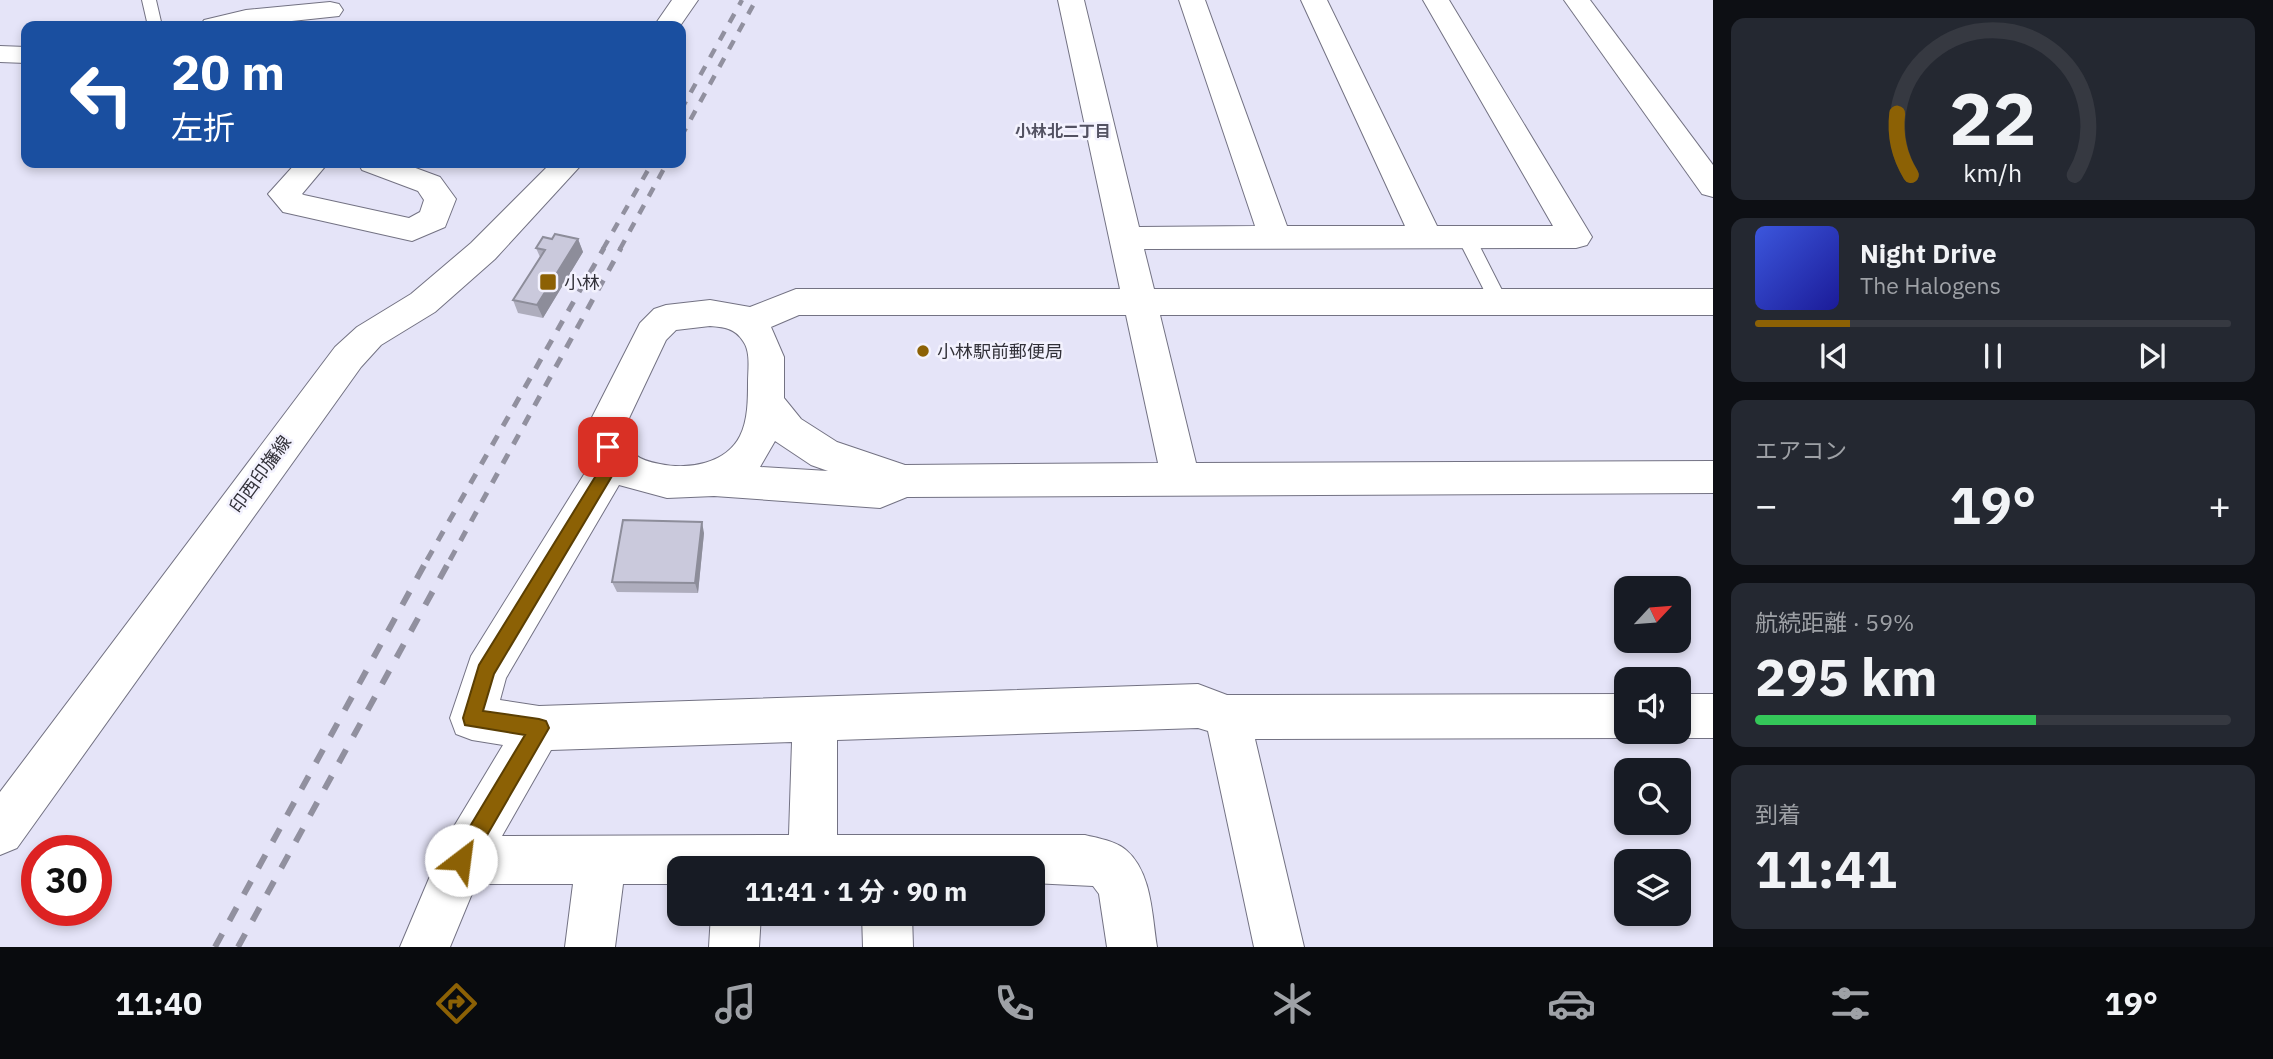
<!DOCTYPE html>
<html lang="ja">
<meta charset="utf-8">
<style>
:root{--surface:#171b24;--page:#242831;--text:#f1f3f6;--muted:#9ea1a6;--line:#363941;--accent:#8c6105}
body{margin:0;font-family:"IBM Plex Sans","Noto Sans JP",sans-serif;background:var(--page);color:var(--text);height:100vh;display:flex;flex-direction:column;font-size:26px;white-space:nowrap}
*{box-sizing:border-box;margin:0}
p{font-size:23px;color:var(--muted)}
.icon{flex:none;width:38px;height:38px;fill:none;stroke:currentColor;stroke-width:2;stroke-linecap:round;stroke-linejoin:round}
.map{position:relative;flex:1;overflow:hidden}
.details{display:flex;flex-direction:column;gap:18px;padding:18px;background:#0d0f14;width:560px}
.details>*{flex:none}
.top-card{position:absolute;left:21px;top:21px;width:665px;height:147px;border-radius:14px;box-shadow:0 4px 10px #0003;background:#1a4fa0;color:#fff;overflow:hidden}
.needle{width:46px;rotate:64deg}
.buttons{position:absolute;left:1614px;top:576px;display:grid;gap:14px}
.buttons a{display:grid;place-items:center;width:77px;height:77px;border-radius:14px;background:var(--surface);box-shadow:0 4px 10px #0003;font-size:35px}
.speed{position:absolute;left:21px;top:835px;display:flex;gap:14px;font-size:35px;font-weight:700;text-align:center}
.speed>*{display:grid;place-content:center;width:91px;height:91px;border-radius:50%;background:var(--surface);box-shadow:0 4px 10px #0003;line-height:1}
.speed .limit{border:10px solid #d22;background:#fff;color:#111}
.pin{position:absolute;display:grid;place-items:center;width:60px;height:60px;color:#fff;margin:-30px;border-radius:14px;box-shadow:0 4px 10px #0006}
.me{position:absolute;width:77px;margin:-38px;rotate:30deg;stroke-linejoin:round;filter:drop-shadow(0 0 5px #0008)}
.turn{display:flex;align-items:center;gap:24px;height:147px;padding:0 35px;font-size:32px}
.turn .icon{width:91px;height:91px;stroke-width:2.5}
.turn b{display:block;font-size:49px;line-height:60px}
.big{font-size:52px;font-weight:700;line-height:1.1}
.details .card{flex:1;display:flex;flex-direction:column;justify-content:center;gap:10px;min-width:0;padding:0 24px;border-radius:14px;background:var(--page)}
.details .dial{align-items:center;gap:0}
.dial svg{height:182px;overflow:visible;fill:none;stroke:var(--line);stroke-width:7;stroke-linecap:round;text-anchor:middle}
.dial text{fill:var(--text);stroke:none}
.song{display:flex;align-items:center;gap:21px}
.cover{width:84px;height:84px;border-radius:10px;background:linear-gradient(135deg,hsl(230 70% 55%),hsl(240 70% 35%))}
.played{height:7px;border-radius:4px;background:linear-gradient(90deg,var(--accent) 20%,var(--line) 20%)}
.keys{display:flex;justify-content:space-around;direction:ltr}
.heat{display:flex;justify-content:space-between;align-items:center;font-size:38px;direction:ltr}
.charge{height:10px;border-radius:5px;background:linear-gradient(90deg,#34c759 59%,var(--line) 0)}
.trip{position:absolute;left:667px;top:856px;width:378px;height:70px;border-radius:14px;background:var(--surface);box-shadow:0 4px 10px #0003;font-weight:700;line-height:70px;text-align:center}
.dock{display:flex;height:112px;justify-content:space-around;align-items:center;background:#090b0e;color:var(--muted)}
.dock .icon{width:49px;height:49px}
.dock .current{color:var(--accent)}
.dock b{font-size:32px;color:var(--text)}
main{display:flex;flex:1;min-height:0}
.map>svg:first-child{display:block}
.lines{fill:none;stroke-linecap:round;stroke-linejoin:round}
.service-casing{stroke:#737283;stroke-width:2}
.minor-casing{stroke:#737283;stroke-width:2}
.tertiary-casing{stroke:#737283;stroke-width:2}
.secondary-casing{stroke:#737283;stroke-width:2}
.service{fill:#fff;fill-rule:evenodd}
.minor{fill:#fff;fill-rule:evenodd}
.tertiary{fill:#fff;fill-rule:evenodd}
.secondary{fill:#fff;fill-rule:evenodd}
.rail-far2{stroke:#91909f;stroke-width:4.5;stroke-dasharray:10 10;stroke-linecap:butt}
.rail-far1{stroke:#91909f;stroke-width:5;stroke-dasharray:11 11;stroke-linecap:butt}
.rail{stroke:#91909f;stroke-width:6;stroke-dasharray:15 15;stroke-linecap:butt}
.wall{fill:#aeadbd}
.shaded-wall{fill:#8d8d9a}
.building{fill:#cac9dc;stroke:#8d8d9a;stroke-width:2}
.route{fill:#8c6105;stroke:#5b3f03;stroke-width:2}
.poi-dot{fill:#8c6105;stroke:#f3f2fe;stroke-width:2.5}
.labels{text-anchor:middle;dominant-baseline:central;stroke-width:5;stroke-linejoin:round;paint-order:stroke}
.far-neighbourhood-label{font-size:16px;font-weight:bold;fill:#535262;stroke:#f3f2fe}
.poi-label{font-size:18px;fill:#323139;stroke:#f3f2fe;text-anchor:start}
.street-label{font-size:18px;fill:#323139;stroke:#f3f2fe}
</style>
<main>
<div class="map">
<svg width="1713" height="947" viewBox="0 0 1713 947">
<rect width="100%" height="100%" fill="#e5e4f8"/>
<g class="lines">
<g class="service-casing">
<path id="service" d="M142,0H156L162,26H148Z
M1466,231L1475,237L1508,302L1506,307H1492L1490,302L1457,237Z"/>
</g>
<g class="minor-casing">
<path id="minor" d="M1058,0H1084L1139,227L1255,226L1179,0H1205L1287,226H1405L1301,0H1327L1437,226H1553L1423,0H1449L1592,237L1587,245L1576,248L1144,249L1154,289H1713V315H1160L1196,463L1713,461V493L907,497L880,508L714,496L667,498L619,485L506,678L500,700L539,706L1198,684L1227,695L1626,694V732H1642L1626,738L1255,739L1304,947H1254L1208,731L1198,728L837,740V835H1085C1097,838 1116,841 1126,850C1152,872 1152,916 1157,947H1107L1099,894L1093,886L1032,883V868H679V884H623L615,947H565L573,884H476L450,947H400L444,843L503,745L472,740L456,734L450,718L471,656L593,460L584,433L640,323L654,309L666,305L710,300L750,307L796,289H1120ZM799,315H1126L1158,463L905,465L837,442L801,419L784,398V357L771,327ZM710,326C723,327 735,328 743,341C751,352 748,369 748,383C748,399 748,420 740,436C726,464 688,470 660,464C638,460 629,454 622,433L666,340L676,330ZM775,441L811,465L828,471L760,467ZM792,742L789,835L502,836L551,750Z
M330,2L339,4L343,10L339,16L245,26H200L204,20L246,10Z
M0,46L26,47V63L0,62Z
M296,163H328L302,194L304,195L409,218L420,212L424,200L418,191L362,170L358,163H402L440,177L456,199L445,227L412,241L283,212L268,194Z
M1678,694H1713V738H1678L1662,732H1678Z
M711,914H761L759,947H709Z
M862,914H912L913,947H863Z"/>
</g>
<g class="tertiary-casing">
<path id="tertiary" d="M1564,0H1590L1713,165V197L1702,194Z"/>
</g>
<g class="secondary-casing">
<path id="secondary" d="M672,0H698L680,26H654Z
M551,163H583L495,259L435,312L381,345L361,367L17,848L0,855V792L335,347L357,327L411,294L471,243Z"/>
</g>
<use href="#service" class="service"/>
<use href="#minor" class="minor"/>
<use href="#tertiary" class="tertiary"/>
<use href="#secondary" class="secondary"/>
<path class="rail-far2" d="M681,110L742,0
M681,137L756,0
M603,249L652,163
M620,249L667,163"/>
<path class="rail-far1" d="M427,560L604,248
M450,560L621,248"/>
<path class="rail" d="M215,947L428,558
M238,947L451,558"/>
</g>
<path class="wall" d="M552,239H578L583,252L543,318L518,313L513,300L540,257L536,248Z
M704,533L698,593L617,592L612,582Z"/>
<path class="shaded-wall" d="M578,239L583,252L543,318L537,305Z
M702,522L704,533L698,593L695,583Z"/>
<path class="building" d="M555,234L578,239L537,305L513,300L545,250L536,248L543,237L552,239Z
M623,520L702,522L695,583L612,582Z"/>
<path class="route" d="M608,440L614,442L621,461L494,674L483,711L539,719L546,721L549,728L468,868L461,871L454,868L451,860L454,853L525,735L465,725L463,718L479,665L605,461L600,447Z"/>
<g class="poi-dot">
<rect x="539" y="273" width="18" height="18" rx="3.5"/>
<circle cx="923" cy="351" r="7"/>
</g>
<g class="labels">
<g class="far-neighbourhood-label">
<text x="1063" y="131">小林北二丁目</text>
</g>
<g class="poi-label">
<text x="564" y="282">小林</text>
<text x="937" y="351">小林駅前郵便局</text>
</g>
<g class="street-label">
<text transform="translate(260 474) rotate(-54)">印西印旛線</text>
</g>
</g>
</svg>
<div class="buttons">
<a><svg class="needle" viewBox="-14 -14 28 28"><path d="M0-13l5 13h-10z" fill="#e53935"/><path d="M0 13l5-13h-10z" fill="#9ea1a6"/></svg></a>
<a><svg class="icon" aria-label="sound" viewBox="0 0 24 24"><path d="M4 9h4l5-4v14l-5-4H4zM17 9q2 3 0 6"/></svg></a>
<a><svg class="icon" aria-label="search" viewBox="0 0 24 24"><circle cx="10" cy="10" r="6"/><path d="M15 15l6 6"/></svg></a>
<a><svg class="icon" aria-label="layers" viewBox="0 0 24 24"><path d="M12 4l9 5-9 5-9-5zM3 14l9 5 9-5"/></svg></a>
</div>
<div class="speed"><div class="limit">30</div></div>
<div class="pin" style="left:608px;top:447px;background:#d93025"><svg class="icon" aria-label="arrive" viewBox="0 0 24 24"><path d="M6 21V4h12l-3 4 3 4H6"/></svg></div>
<svg class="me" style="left:461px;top:860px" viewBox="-20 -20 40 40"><circle r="19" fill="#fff"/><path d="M0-13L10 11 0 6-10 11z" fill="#8c6105"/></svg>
<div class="trip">11:41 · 1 分 · 90 m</div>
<div class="top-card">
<div class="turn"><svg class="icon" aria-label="left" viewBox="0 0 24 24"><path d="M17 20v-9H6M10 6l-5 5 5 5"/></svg><div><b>20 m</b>左折</div></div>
</div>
</div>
<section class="details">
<div class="card dial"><svg viewBox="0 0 100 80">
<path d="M14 69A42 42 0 1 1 86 69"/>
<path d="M14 69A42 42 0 0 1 8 42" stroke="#8c6105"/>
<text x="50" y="56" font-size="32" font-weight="700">22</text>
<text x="50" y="72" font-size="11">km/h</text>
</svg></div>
<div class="card">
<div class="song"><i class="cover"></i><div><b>Night Drive</b><p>The Halogens</p></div></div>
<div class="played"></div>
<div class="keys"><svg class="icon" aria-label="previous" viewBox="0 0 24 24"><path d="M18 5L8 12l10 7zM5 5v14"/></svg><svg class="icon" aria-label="pause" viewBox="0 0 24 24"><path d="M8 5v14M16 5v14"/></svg><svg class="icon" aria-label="next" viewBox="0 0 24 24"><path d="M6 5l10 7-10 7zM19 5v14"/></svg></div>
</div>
<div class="card"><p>エアコン</p>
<div class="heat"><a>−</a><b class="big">19°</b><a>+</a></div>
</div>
<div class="card"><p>航続距離 · 59%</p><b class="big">295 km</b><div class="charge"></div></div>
<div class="card"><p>到着</p><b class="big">11:41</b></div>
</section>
</main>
<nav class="dock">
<b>11:40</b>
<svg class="icon current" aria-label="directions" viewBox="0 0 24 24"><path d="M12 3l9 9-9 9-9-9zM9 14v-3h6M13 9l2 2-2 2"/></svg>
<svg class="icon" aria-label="music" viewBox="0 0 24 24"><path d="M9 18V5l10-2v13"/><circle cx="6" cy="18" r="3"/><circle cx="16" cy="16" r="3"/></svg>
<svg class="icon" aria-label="phone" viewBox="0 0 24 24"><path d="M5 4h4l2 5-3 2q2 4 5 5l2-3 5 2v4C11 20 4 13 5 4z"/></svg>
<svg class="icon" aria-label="climate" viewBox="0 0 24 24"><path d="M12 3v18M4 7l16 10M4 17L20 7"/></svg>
<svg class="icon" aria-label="car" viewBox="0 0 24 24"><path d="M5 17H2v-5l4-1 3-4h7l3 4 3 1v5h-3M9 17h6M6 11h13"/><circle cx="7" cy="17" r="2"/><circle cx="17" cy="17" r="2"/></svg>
<svg class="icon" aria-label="filters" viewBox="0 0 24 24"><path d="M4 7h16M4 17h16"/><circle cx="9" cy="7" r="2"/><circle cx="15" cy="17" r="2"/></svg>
<b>19°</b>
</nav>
